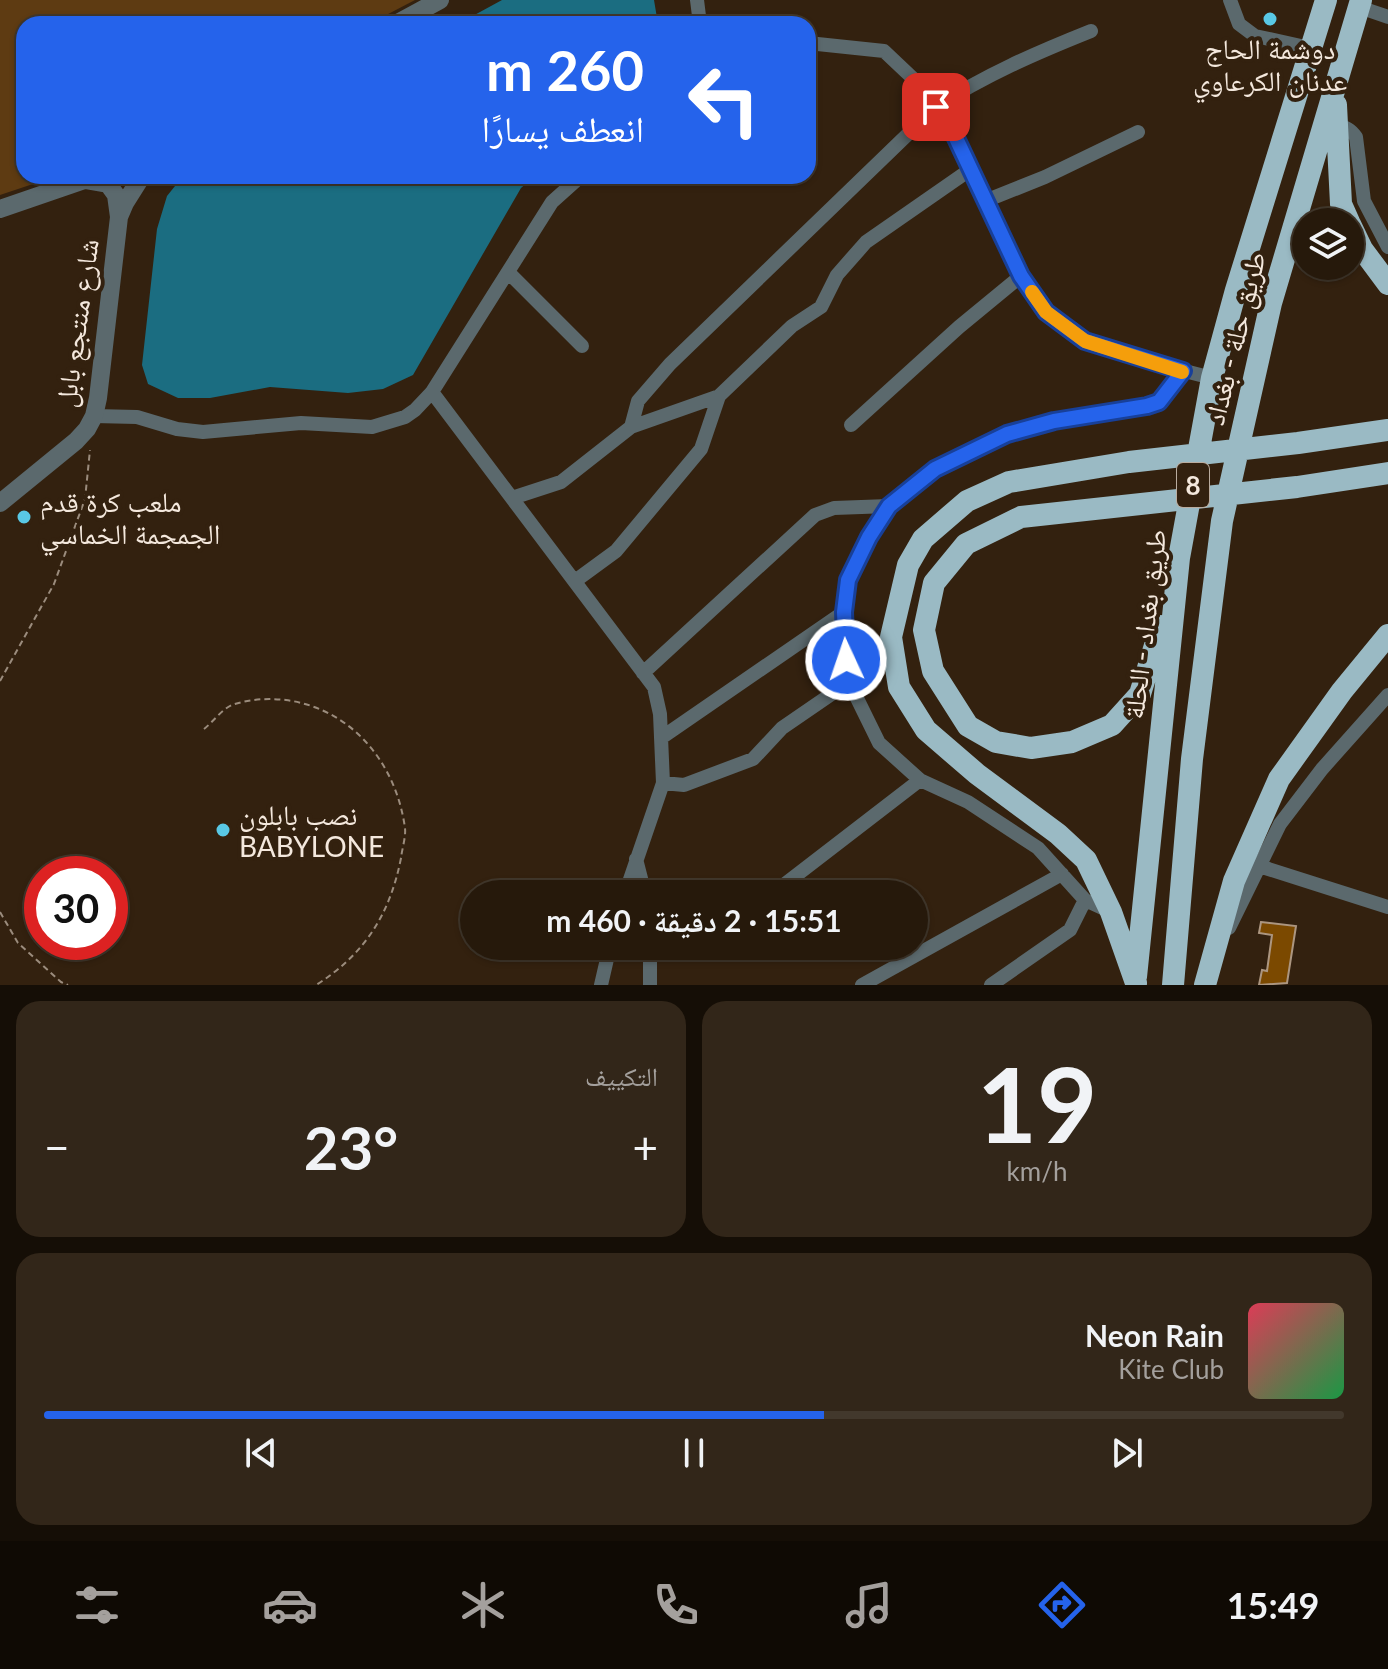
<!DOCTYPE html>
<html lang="ar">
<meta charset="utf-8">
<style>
:root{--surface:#26190b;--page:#322619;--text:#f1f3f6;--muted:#a4a09d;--line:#42382c;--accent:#2563eb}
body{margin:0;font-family:Lato,"Noto Naskh Arabic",sans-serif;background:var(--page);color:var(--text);direction:rtl;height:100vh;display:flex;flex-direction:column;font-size:30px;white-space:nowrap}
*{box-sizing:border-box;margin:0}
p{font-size:26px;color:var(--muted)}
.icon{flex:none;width:44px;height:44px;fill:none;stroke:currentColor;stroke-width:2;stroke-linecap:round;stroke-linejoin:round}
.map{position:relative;height:985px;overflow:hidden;direction:ltr}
.panel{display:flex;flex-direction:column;gap:16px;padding:16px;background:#150e06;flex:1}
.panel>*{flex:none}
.banner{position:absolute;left:16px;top:16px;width:800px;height:168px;border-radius:24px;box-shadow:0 2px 6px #0004,0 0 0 2px var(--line);direction:rtl;background:#2563eb;color:#fff;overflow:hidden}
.fabs{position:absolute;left:1292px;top:208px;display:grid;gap:16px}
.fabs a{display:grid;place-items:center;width:72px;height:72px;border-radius:50%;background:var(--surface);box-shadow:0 2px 6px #0004,0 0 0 2px var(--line);font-size:40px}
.speed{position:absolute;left:24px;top:856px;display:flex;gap:16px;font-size:40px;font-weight:700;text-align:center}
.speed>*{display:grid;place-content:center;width:104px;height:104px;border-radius:50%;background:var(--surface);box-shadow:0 2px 6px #0004,0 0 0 2px var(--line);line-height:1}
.speed .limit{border:12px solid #d22;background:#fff;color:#111}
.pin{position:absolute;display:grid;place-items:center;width:68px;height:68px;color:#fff;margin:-34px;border-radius:16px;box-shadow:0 4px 12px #0006}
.me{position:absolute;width:88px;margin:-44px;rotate:357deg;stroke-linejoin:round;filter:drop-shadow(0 0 6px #0008)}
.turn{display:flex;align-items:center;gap:28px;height:168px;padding:0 40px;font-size:36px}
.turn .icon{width:104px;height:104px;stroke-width:2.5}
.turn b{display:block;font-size:56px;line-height:68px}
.big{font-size:60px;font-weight:700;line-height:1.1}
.panel .tile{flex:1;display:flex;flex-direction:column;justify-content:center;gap:12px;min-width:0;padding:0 28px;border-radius:24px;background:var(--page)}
.panel .dial{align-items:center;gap:0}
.dial b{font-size:104px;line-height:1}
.song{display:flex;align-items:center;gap:24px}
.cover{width:96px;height:96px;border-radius:12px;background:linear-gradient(135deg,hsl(350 70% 55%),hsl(140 70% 35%))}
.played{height:8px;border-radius:4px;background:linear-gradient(90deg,var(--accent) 60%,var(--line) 60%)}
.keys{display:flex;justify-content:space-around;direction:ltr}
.heat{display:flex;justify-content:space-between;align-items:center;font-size:44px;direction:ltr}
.panel .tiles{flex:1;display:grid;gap:16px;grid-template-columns:1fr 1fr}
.tile:last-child{grid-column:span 2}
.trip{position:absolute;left:460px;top:880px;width:468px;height:80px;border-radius:40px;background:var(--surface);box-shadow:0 2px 6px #0004,0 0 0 2px var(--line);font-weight:700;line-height:80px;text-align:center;direction:rtl}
.tabs{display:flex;height:128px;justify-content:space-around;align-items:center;background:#0f0a04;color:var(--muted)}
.tabs .icon{width:56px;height:56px}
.tabs .active{color:var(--accent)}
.tabs b{font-size:36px;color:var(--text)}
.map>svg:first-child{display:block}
.green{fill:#5e3b12}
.water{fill:#1b6d81}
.building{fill:#7b4900;stroke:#ac9680;stroke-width:2}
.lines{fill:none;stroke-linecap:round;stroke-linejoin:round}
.path{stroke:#9b8c7d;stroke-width:2;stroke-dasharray:6 4;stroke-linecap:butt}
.minor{stroke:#5b696d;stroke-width:14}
.tertiary{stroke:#5b696d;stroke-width:18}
.trunk{stroke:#9abac4;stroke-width:22}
.route-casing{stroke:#184099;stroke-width:20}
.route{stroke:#2563eb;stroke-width:14}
.slow{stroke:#f59e0b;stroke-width:14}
.poi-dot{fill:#59c8e5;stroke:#33210f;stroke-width:3}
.labels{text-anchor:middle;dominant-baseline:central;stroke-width:8;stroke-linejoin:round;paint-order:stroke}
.shield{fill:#33210f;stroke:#baac9f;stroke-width:2}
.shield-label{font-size:26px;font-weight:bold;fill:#f4e8dd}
.poi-label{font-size:28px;fill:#f4e8dd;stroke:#33210f;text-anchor:start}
.street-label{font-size:28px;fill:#f4e8dd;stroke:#33210f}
</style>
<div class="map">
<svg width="1388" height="985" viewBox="0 0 1388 985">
<rect width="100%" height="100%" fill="#33210f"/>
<path class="green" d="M0,0H415L369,24H24V176H57L0,195Z"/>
<path class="water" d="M502,0H654L658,24H458Z
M183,176H535L521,188L413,375L383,389L348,393L270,387L210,398H178L148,384L142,365L157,229L167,196Z"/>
<path class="building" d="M1261,922L1296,926L1287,983L1259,985L1262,970L1267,971L1272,935L1259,933Z"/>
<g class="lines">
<path class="path" d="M0,681L54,584L85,499L90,450
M204,729C213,722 222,709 232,705C249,699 268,698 286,700C352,709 396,763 405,828C406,837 402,849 401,858C390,914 365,954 316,985
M0,912L18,943L61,982L68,985"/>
<path class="minor" d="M697,0L700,24
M1230,0L1239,24L1255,36L1310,48
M1359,7L1388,17
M808,43L884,51L921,86L955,136L1021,276L1046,312L1085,341L1146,361L1212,378
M1336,127C1346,126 1351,130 1356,137L1364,201L1388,247
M985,201L1045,177L1138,132
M508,272L582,346
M432,392L654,687L660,714L663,783L625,894
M94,416L137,417L177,429L203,432L301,423L372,427L405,417L415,410L432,392L552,202L581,176
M851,425L959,327L1021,276
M631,427L638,401L670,364L936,107C985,75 1036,53 1091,31
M512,498L561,482L631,427L719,396L792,326L821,307L837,275L866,242L971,169
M575,581L616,551L701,449L719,396
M643,673L815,515L834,508L889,506
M661,738L844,612
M663,783L684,785L753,759L782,728L849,682
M636,859L645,894
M1259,866L1388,907
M772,894L920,780
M1111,912L1085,900L1038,848L968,802L920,780L879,743L849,682L844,638V612L848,580L869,537L889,506L935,469L1007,434L1054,421L1147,406L1159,402L1183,371
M1229,928L1280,824L1322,769L1388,695
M601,985L610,946
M650,985V946
M862,985L1062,874
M991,985L1070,930L1085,900"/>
<path class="tertiary" d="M396,24L440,0
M0,209L96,176
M119,217L125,203L142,176
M0,503L76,441L87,429L94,416L98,398L119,217L116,195L108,184L85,180"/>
<path class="trunk" d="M1336,105L1341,204L1349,222
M1350,224L1362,249L1388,284
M1161,626L1140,694L1112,725L1072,742L1031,748L996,742L968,726L933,671L924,630L934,583L966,544L1021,517L1297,487L1388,473
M1136,977L1179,558L1212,378L1236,290L1326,0
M1136,983L1111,912L1086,860L1058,834L977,774L926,730L899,687L891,637L908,565L923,539L967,501L1009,482L1129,462L1298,443L1388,430
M1173,985L1192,759L1222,521L1271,303L1361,0
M1205,985L1234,881L1279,779L1342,691L1388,635"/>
</g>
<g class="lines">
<g class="route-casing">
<path id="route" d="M846,660L844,612L848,580L869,537L889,506L935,469L1007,434L1054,421L1147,406L1159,402L1183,371L1085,341L1046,312L1021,276L955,136L936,107"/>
</g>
<use href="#route" class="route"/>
<path class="slow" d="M1032,292L1046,312L1085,341L1182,372"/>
</g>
<g class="poi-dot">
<circle cx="1270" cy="19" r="8"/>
<circle cx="24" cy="517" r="8"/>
<circle cx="223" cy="830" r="8"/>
</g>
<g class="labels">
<rect class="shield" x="1177" y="463" width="32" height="44" rx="6"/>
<g class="shield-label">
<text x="1193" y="485">8</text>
</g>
<g class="poi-label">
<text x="1270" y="48" text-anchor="middle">دوشمة الحاج<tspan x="1270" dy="32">عدنان الكرعاوي</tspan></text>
<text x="40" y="501">ملعب كرة قدم<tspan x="40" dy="32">الجمجمة الخماسي</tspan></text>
<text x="239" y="814">نصب بابلون<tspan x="239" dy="32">BABYLONE</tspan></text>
</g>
<g class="street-label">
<text transform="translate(76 323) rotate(-82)">شارع منتجع بابل</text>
<text transform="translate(1234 338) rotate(-76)">طريق حلة - بغداد</text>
<text transform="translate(1144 624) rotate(-83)">طريق بغداد - الحلة</text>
</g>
</g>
</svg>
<div class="fabs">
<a><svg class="icon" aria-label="layers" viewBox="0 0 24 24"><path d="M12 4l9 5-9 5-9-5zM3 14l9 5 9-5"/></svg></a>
</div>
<div class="speed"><div class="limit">30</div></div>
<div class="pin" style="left:936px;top:107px;background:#d93025"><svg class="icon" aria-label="arrive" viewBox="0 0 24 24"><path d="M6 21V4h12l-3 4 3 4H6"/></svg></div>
<svg class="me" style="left:846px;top:660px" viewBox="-20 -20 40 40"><circle r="17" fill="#2563eb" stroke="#fff" stroke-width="3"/><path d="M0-11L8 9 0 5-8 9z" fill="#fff"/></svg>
<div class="trip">15:51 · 2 دقيقة · 460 m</div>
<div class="banner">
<div class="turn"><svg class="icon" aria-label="left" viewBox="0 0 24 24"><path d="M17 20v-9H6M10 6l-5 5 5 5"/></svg><div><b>260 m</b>انعطف يسارًا</div></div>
</div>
</div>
<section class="panel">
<div class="tiles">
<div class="tile dial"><b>19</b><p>km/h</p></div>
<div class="tile"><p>التكييف</p>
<div class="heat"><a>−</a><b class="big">23°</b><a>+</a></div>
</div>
<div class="tile">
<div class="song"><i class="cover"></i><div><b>Neon Rain</b><p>Kite Club</p></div></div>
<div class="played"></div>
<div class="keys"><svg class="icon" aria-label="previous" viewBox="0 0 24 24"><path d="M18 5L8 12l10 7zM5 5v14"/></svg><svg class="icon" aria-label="pause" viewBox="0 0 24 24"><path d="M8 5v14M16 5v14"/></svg><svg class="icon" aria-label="next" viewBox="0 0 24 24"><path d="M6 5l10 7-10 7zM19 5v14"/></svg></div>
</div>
</div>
</section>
<nav class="tabs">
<b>15:49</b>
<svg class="icon active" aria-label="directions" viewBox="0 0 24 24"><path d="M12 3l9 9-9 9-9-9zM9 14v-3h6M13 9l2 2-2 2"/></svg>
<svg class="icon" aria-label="music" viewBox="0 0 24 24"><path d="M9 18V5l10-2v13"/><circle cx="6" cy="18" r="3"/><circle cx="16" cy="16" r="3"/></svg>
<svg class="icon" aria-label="phone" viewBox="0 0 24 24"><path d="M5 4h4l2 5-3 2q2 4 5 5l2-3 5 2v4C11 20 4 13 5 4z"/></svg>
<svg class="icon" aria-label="climate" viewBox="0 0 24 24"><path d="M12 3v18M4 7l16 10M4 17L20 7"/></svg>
<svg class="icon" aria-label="car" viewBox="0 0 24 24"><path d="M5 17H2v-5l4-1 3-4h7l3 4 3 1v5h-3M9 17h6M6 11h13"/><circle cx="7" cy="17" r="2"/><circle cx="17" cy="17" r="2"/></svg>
<svg class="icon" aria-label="filters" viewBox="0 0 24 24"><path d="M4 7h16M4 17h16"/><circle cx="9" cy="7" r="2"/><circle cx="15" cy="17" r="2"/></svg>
</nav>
